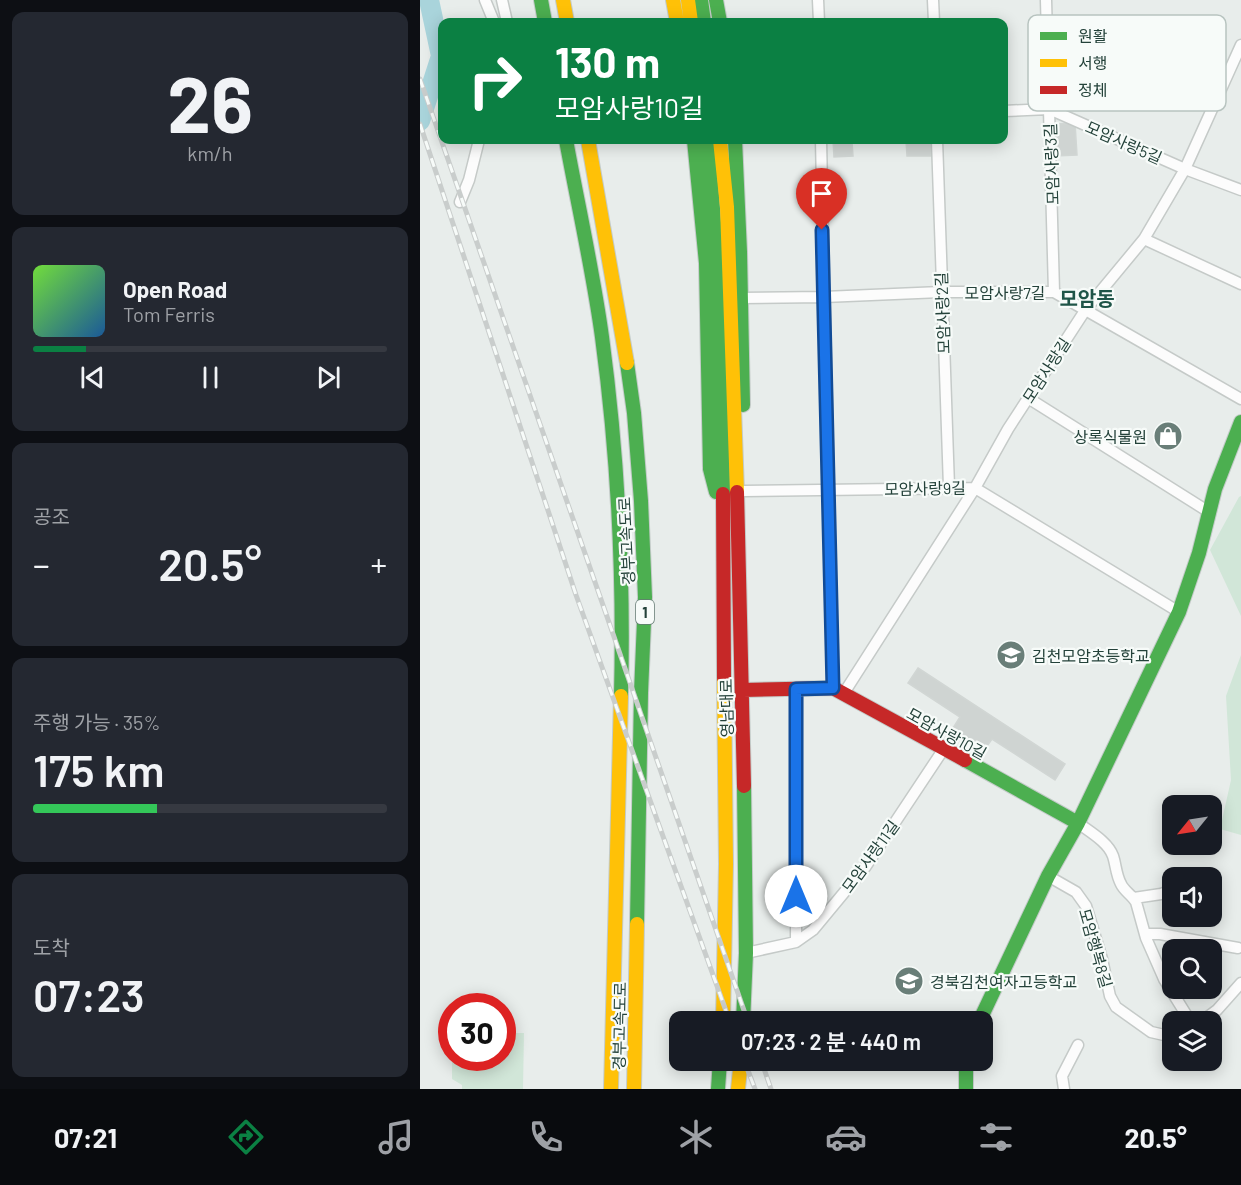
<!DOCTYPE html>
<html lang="ko">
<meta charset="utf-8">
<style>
:root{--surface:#171b24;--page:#242831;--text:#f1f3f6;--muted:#9ea1a6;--line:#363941;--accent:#0b8043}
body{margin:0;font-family:Barlow,"Noto Sans KR",sans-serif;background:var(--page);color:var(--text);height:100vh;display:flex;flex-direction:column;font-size:22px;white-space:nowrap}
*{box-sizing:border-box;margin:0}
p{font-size:20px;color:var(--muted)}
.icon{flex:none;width:33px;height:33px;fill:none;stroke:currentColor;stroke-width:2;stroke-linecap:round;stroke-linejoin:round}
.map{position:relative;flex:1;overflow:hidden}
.side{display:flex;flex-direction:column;gap:12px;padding:12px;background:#0d0f14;width:420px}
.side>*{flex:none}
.top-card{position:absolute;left:18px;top:18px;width:570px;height:126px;border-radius:12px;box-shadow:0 3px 15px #0003;background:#0b8043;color:#fff;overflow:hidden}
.needle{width:39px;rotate:240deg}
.tools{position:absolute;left:742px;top:795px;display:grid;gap:12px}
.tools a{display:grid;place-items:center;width:60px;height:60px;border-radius:12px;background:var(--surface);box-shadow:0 3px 15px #0003;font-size:30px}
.speed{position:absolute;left:18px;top:993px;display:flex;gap:12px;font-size:30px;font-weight:700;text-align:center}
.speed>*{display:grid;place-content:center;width:78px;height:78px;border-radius:50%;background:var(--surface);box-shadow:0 3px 15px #0003;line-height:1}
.speed .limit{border:9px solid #d22;background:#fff;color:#111}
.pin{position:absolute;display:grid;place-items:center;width:51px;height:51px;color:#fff;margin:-62px -26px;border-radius:50% 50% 50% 0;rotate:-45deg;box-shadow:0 0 6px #0007}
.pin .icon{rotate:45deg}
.me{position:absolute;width:66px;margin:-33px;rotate:0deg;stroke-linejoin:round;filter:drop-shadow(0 0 4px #0008)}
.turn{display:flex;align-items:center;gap:21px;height:126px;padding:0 18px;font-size:27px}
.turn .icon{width:78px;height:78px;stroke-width:2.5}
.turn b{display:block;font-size:42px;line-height:51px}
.big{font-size:45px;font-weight:600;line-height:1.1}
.side .card{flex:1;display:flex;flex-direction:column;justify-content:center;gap:9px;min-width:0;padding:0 21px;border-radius:12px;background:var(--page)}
.side .dial{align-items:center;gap:0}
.dial b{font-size:78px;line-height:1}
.song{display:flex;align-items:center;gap:18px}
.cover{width:72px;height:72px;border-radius:9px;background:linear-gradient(135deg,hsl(100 70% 55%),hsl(210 70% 35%))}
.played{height:6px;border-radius:3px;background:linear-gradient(90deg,var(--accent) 15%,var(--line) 15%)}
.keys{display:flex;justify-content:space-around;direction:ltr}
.heat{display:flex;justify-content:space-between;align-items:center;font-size:33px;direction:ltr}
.charge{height:9px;border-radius:4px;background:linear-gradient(90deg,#34c759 35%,var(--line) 0)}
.trip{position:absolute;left:249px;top:1011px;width:324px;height:60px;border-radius:12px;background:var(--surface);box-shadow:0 3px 15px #0003;font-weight:600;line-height:60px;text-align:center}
.dock{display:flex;height:96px;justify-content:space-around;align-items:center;background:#090b0e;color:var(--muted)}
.dock .icon{width:42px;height:42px}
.dock .selected{color:var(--accent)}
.dock b{font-size:27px;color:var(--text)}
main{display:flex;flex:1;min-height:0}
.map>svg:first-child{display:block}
.green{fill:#d1e6d8}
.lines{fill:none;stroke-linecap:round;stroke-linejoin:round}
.river{stroke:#a9d4db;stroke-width:20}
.building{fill:#cfd4d2;stroke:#d1d6d4;stroke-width:1.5}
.street-casing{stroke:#c5cac8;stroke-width:13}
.fast-casing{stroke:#c3cbc8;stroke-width:16}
.slow-casing{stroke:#c3cbc8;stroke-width:16}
.jam-casing{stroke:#c3cbc8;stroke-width:16}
.street{stroke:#fcfcfc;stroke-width:10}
.fast{stroke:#4caf50;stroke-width:14}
.slow{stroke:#ffc107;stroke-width:14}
.jam{stroke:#c62828;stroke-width:14}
.rail-casing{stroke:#c9cdcc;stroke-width:5}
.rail{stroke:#f7fbf9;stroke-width:3;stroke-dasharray:9;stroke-linecap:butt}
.route-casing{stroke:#114b97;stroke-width:15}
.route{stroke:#1a73e8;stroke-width:10}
.labels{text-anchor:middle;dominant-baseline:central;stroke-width:4.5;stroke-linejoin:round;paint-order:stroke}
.shield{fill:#f7fbf9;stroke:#637a73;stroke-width:1.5}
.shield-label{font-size:15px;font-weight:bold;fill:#24423a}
.street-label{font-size:16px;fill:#24423a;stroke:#f7fbf9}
.poi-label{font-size:16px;fill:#24423a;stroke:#f7fbf9;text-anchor:start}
.quarter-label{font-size:20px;font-weight:bold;fill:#1f5548;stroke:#f7fbf9}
.key{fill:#f7fbf9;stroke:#b8c4c0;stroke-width:1.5}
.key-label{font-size:16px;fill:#24423a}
</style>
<main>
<section class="side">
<div class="card dial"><b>26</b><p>km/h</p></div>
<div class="card">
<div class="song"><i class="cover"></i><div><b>Open Road</b><p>Tom Ferris</p></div></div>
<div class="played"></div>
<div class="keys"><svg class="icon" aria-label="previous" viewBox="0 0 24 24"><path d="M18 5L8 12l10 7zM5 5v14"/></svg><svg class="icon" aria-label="pause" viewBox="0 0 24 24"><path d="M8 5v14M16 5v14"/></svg><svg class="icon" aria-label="next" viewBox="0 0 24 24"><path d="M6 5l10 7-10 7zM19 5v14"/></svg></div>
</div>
<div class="card"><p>공조</p>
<div class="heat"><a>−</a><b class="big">20.5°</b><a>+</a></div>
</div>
<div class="card"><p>주행 가능 · 35%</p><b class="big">175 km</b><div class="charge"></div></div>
<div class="card"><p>도착</p><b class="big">07:23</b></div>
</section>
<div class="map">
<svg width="821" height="1089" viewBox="0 0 821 1089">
<rect width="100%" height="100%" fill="#e8edeb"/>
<path class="green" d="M821,496V616L790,550L819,497Z
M821,655V835L800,829L811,780L806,696Z
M83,1033H104L103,1089H42V1085L32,1079V1058H82Z"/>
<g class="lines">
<path class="river" d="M0,121L21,56L9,0"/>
</g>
<path class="building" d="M655,123L657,155L635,156L634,124Z
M413,140H483L432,142L433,156L414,157Z
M486,140H511V156H487Z
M498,668L645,764L635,780L572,739L565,749L533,728L540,717L488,683Z"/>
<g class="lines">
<g class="street-casing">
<path id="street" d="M65,0L74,22
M82,0L87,22
M398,0L399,22
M513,0L514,22
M626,0L634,292
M584,111L629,109L765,169L821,190
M401,140L413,688
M517,140L529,487
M40,202L49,180L59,140
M724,239L821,284
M321,298L404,297L521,292H634L821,399
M608,398L789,512
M324,491L555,488L759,612
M424,693L555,488L588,429L666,309L724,239L765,169L821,45
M658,823C670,832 688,842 693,856C696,865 696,875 701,884C704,891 712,895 716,902L726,938L744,979L767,1016L768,1022
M628,876L656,892L666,906L682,959L690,996L696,1007L731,1032L753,1037
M714,898L741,894L753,890
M725,934H740L818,948
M376,942L377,689
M326,953L376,942L393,930L446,866L523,750
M781,1022L797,1010L821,983
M644,1089L642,1076L658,1045"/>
</g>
<g class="fast-casing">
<path id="fast" d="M121,0L125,22
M281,0L284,22
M296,0L300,22
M146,140C158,205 173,271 182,337C198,456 204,576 201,696
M274,140L286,263L290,469L296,492
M287,140C299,258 302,375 303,494
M315,140L320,252L323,405
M207,363L214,413L221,501L225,597L221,693L217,924
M545,760L658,823
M323,1022L326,953L324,786
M559,1022L628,876L658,823L759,612L779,553L795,489L821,422
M546,1060V1089
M298,1089L300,1060"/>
</g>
<g class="slow-casing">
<path id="slow" d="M143,0L147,22
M253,0L257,22
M268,0L271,22
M168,140L207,363
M300,140L307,207L317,492
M303,1022L306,864L304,678
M191,1089L201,696
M214,1089L217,924
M318,1089L321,1060"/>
</g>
<g class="jam-casing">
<path id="jam" d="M317,492L324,786
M303,494L304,678
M323,690L413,688L545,760"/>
</g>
<use href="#street" class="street"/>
<use href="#fast" class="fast"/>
<use href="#slow" class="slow"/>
<use href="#jam" class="jam"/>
<g class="rail-casing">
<path id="rail" d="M0,79L328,1022
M0,124L156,595L310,1022
M324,1060L335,1089
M341,1060L351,1089"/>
</g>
<use href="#rail" class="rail"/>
</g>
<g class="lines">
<g class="route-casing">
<path id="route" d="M376,896V689L413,688L402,230"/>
</g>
<use href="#route" class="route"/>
</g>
<defs>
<g id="shop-disc" transform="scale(1.5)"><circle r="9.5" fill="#697e78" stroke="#f7fbf9"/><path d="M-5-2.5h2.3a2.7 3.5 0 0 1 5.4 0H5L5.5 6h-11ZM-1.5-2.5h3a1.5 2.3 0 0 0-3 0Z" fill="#fff"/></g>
<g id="school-disc" transform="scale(1.5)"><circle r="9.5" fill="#697e78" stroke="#f7fbf9"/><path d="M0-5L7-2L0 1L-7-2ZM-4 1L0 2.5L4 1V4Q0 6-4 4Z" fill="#fff"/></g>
</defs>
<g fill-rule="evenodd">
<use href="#shop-disc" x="748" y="436"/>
<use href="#school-disc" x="591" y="655"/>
<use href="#school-disc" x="489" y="981"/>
</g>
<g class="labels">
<rect class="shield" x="216" y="600" width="18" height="24" rx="4.5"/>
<g class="shield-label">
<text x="225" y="612">1</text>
</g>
<g class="street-label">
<text transform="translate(704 142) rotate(24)">모암사랑5길</text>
<text transform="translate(631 164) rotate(-92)">모암사랑3길</text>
<text x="585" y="292">모암사랑7길</text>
<text transform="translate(522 313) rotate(-92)">모암사랑2길</text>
<text transform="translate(626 370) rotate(-57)">모암사랑길</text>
<text transform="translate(505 488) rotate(-1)">모암사랑9길</text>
<text transform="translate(206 541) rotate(-93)">경부고속도로</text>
<text transform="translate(306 708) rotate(-91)">영남대로</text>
<text transform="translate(527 733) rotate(29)">모암사랑10길</text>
<text transform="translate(450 856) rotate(-54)">모암사랑11길</text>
<text transform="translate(676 948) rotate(74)">모암행복8길</text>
<text transform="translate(199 1026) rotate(-89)">경부고속도로</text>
</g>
<g class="poi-label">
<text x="727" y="436" text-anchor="end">상록식물원</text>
<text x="612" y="655">김천모암초등학교</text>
<text x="510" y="981">경북김천여자고등학교</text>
</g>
<g class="quarter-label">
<text x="667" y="298">모암동</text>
</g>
</g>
<rect x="608" y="15" width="198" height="96" rx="9" class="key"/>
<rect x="620" y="32" width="27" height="8" fill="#4caf50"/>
<rect x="620" y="59" width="27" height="8" fill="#ffc107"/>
<rect x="620" y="86" width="27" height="8" fill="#c62828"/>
<g class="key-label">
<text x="658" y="42">원활</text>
<text x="658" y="69">서행</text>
<text x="658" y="96">정체</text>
</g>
</svg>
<div class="tools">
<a><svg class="needle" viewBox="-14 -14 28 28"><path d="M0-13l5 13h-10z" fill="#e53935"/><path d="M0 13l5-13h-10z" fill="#9ea1a6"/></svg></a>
<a><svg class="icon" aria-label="sound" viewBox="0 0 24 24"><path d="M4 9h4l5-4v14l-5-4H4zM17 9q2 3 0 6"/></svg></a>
<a><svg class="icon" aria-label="search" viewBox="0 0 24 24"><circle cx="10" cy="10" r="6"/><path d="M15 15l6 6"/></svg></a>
<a><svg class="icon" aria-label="layers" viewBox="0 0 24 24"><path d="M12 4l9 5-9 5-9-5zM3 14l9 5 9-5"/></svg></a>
</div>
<div class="speed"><div class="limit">30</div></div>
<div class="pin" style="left:402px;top:230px;background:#d93025"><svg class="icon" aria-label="arrive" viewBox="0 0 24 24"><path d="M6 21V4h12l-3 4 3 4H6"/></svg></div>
<svg class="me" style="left:376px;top:896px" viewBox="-20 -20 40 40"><circle r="19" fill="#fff"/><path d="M0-13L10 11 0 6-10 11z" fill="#1a73e8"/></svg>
<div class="trip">07:23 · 2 분 · 440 m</div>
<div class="top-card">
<div class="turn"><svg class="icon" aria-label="right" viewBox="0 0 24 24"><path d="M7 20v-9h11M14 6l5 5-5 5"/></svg><div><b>130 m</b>모암사랑10길</div></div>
</div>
</div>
</main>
<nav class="dock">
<b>07:21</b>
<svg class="icon selected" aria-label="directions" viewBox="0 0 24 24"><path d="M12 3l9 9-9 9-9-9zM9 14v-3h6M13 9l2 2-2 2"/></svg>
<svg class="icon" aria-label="music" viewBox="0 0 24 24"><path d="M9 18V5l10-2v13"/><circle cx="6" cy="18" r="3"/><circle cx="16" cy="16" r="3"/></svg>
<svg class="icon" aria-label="phone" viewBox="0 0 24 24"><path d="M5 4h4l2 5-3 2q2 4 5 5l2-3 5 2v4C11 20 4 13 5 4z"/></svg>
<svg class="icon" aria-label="climate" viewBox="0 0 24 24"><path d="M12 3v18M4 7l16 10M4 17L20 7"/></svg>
<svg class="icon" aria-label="car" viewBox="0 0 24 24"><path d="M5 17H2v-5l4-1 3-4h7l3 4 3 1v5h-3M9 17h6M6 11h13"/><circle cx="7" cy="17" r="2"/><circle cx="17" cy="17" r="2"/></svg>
<svg class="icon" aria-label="filters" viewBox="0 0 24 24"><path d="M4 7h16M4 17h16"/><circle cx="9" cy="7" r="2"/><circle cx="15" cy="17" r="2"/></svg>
<b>20.5°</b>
</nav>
